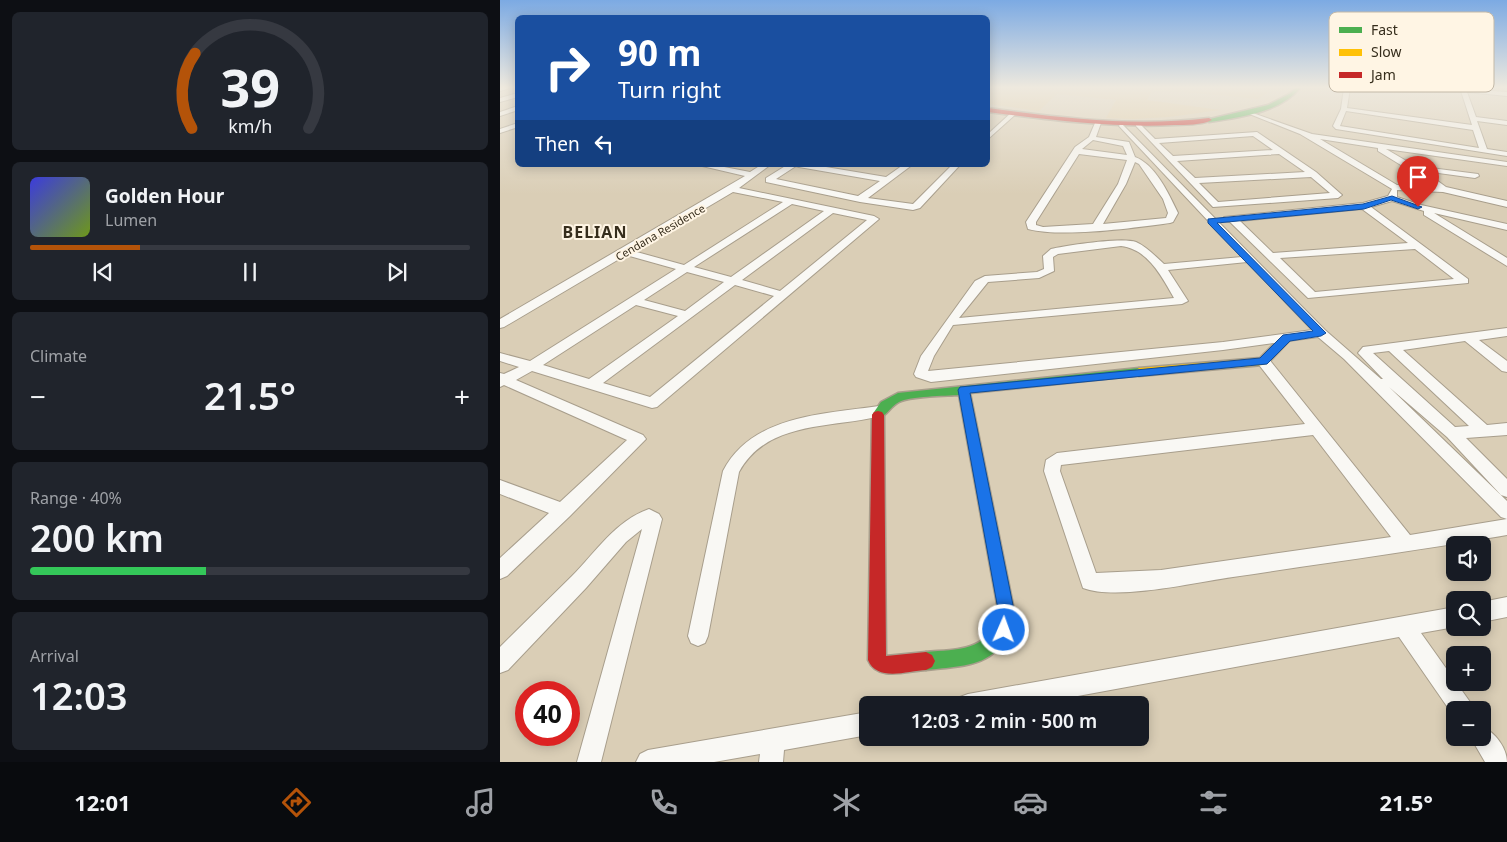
<!DOCTYPE html>
<meta charset="utf-8">
<style>
:root{--surface:#171b24;--page:#20242c;--text:#f1f3f6;--muted:#9ea1a6;--line:#363941;--accent:#b45309}
body{margin:0;font-family:"Noto Sans",sans-serif;background:var(--page);color:var(--text);height:100vh;display:flex;flex-direction:column;font-size:19px;white-space:nowrap}
*{box-sizing:border-box;margin:0}
p{font-size:16px;color:var(--muted)}
.icon{flex:none;width:28px;height:28px;fill:none;stroke:currentColor;stroke-width:2;stroke-linecap:round;stroke-linejoin:round}
.map{position:relative;flex:1;overflow:hidden}
.sheet{display:flex;flex-direction:column;gap:12px;padding:12px;background:#0d0f14;width:500px}
.sheet>*{flex:none}
.hud{position:absolute;left:15px;top:15px;width:475px;height:152px;border-radius:8px;box-shadow:0 2px 12px #0003;background:#1a4fa0;color:#fff;overflow:hidden}
.buttons{position:absolute;left:946px;top:536px;display:grid;gap:10px}
.buttons a{display:grid;place-items:center;width:45px;height:45px;border-radius:8px;background:var(--surface);box-shadow:0 2px 12px #0003;font-size:25px}
.speed{position:absolute;left:15px;top:681px;display:flex;gap:10px;font-size:25px;font-weight:700;text-align:center}
.speed>*{display:grid;place-content:center;width:65px;height:65px;border-radius:50%;background:var(--surface);box-shadow:0 2px 12px #0003;line-height:1}
.speed .limit{border:8px solid #d22;background:#fff;color:#111}
.pin{position:absolute;display:grid;place-items:center;width:42px;height:42px;color:#fff;margin:-51px -21px;border-radius:50% 50% 50% 0;rotate:-45deg;box-shadow:0 0 5px #0007}
.pin .icon{rotate:45deg}
.me{position:absolute;width:55px;margin:-28px;rotate:2deg;stroke-linejoin:round;filter:drop-shadow(0 0 4px #0008)}
.turn{display:flex;align-items:center;gap:18px;height:105px;padding:0 20px;font-size:22px}
.turn .icon{width:65px;height:65px;stroke-width:2.5}
.turn b{display:block;font-size:35px;line-height:42px}
.then{display:flex;align-items:center;height:48px;padding:0 20px;background:#0003;gap:10px;font-size:19px}
.big{font-size:38px;font-weight:600;line-height:1.1}
.sheet .card{flex:1;display:flex;flex-direction:column;justify-content:center;gap:8px;min-width:0;padding:0 18px;border-radius:8px;background:var(--page)}
.sheet .dial{align-items:center;gap:0}
.dial svg{height:130px;overflow:visible;fill:none;stroke:var(--line);stroke-width:7;stroke-linecap:round;text-anchor:middle}
.dial text{fill:var(--text);stroke:none}
.song{display:flex;align-items:center;gap:15px}
.cover{width:60px;height:60px;border-radius:8px;background:linear-gradient(135deg,hsl(240 70% 55%),hsl(80 70% 35%))}
.played{height:5px;border-radius:2px;background:linear-gradient(90deg,var(--accent) 25%,var(--line) 25%)}
.keys{display:flex;justify-content:space-around;direction:ltr}
.heat{display:flex;justify-content:space-between;align-items:center;font-size:28px;direction:ltr}
.charge{height:8px;border-radius:4px;background:linear-gradient(90deg,#34c759 40%,var(--line) 0)}
.trip{position:absolute;left:359px;top:696px;width:290px;height:50px;border-radius:8px;background:var(--surface);box-shadow:0 2px 12px #0003;font-weight:600;line-height:50px;text-align:center}
.dock{display:flex;height:80px;justify-content:space-around;align-items:center;background:#090b0e;color:var(--muted)}
.dock .icon{width:35px;height:35px}
.dock .selected{color:var(--accent)}
.dock b{font-size:22px;color:var(--text)}
main{display:flex;flex:1;min-height:0}
.map>svg:first-child{display:block}
.built{fill:#dfcba4}
.lines{fill:none;stroke-linecap:round;stroke-linejoin:round}
.street-casing{stroke:#a89e8c;stroke-width:2}
.fast-casing{stroke:#a89e8c;stroke-width:3}
.slow-casing{stroke:#a89e8c;stroke-width:3}
.jam-casing{stroke:#a89e8c;stroke-width:3}
.street{fill:#f9f8f4;fill-rule:evenodd}
.fast{fill:#4caf50;fill-rule:evenodd}
.slow{fill:#ffc107;fill-rule:evenodd}
.jam{fill:#c62828;fill-rule:evenodd}
.route{fill:#1a73e8;stroke:#114b97}
.labels{text-anchor:middle;dominant-baseline:central;stroke-width:4;stroke-linejoin:round;paint-order:stroke}
.far-street-label{font-size:11px;fill:#362d1c;stroke:#fff5e4}
.far-district-label{font-size:16px;font-weight:bold;letter-spacing:1px;fill:#362d1c;stroke:#fff5e4}
.key{fill:#fff5e4;stroke:#c3b9a8;stroke-width:1}
.key-label{font-size:14px;fill:#362d1c}
</style>
<main>
<section class="sheet">
<div class="card dial"><svg viewBox="0 0 100 80">
<path d="M14 69A42 42 0 1 1 86 69"/>
<path d="M14 69A42 42 0 0 1 16 23" stroke="#b45309"/>
<text x="50" y="56" font-size="32" font-weight="700">39</text>
<text x="50" y="72" font-size="11">km/h</text>
</svg></div>
<div class="card">
<div class="song"><i class="cover"></i><div><b>Golden Hour</b><p>Lumen</p></div></div>
<div class="played"></div>
<div class="keys"><svg class="icon" aria-label="previous" viewBox="0 0 24 24"><path d="M18 5L8 12l10 7zM5 5v14"/></svg><svg class="icon" aria-label="pause" viewBox="0 0 24 24"><path d="M8 5v14M16 5v14"/></svg><svg class="icon" aria-label="next" viewBox="0 0 24 24"><path d="M6 5l10 7-10 7zM19 5v14"/></svg></div>
</div>
<div class="card"><p>Climate</p>
<div class="heat"><a>−</a><b class="big">21.5°</b><a>+</a></div>
</div>
<div class="card"><p>Range · 40%</p><b class="big">200 km</b><div class="charge"></div></div>
<div class="card"><p>Arrival</p><b class="big">12:03</b></div>
</section>
<div class="map">
<svg width="1007" height="762" viewBox="0 0 1007 762">
<rect width="100%" height="100%" fill="#daceb6"/>
<path class="built" d="M488,88H760L773,89L758,99L653,89L647,100L720,110L669,117L633,119L606,118L616,100L557,94L539,111L488,104Z"/>
<g class="lines">
<g class="street-casing">
<path id="street" d="M0,88H10L0,91Z
M844,88H850L847,108L972,125L961,91L946,88L1007,92V96L967,92L976,117L1007,121V125L977,121L987,149L1007,152V156L836,129L833,126L841,109ZM846,111L973,130L979,148L840,126Z
M18,93V97L0,102V98Z
M18,106V110L0,116V112Z
M747,111L812,134L1007,162V166L886,149L915,166L978,174L979,176L975,178L924,171L946,187L1007,201V207L943,192L897,190V197L921,205L1007,224V230L934,213L1007,258V266L924,215V211L892,201L871,207L968,279V283L808,298L730,222L724,221V217L863,203L888,196L892,189L800,134L747,113ZM820,139L878,148V151L935,186L897,185ZM862,209L908,243L773,253L740,221ZM915,249L954,279L815,292L780,258Z
M512,112L517,113L488,139V134Z
M598,121L601,123L596,137L629,142L635,157C655,164 669,194 678,213L673,222L670,223C632,228 563,238 528,229L526,222L575,147L589,137L595,123ZM593,140L623,146L627,155L582,149ZM579,154L627,160L618,184L593,224L543,227L536,225V222ZM635,162L639,164L663,199L668,213L666,218L603,224L626,184Z
M18,123V127L0,133V129Z
M621,123L825,330L881,379H883L858,353L863,347L1007,328V336L979,340L1007,361V372L1002,371L965,341L903,350L987,425L1007,423V435L966,438L1007,479V497L1001,495L947,437L889,387L1007,501V535C916,551 825,563 733,577C697,582 617,601 583,588L544,471L546,460L557,453L805,424L756,361L763,357L768,358L910,535L1007,519L1001,517L844,359L818,337L723,350L431,382L416,377L414,374L421,356L475,281L485,276L537,272L544,269L543,256L551,249C567,245 623,237 636,242C647,247 655,256 664,264L742,257L619,126ZM621,246C648,249 662,277 674,298L459,318L488,282L539,278L554,271L553,257L558,254ZM747,262L812,330L723,342L428,371L434,356L453,325L682,304L688,301L668,270ZM889,351L969,426L955,427L873,353ZM813,435L891,537L661,570L596,573L560,471L561,465Z
M636,124H640L655,139L757,132L816,172L842,195L838,198L713,207L636,126ZM753,136L773,150L673,156L659,143ZM779,154L805,172L695,178L677,161ZM811,177L830,193L718,202L699,183Z
M198,165H214L250,172L261,165H270L239,188L374,216L379,219L157,407L152,408L32,371L16,380L143,435L146,439L70,516L7,576L0,579V558L49,513L0,494V480L60,502L127,440L4,385L0,387V373L4,374L19,367L0,361V353L30,361L176,269L126,255L4,327L0,328V319L245,176ZM233,192L283,202L184,265L133,251ZM292,204L324,211L231,277L194,267ZM333,213L367,220L280,291L242,280ZM187,272L224,282L185,311L144,300ZM235,285L274,296L150,397L103,383ZM136,305L178,316L89,379L43,365Z
M287,165H314L386,177L403,165H412L368,198L413,204L452,165H460L420,208L413,210L360,202L266,182V178ZM296,166L299,167L380,181L358,196L276,179Z
M379,406L384,407L386,411L384,415C335,429 268,419 239,472L208,636L205,643L198,646L191,643L188,636L223,471C252,415 324,414 379,406Z
M149,509L159,514L162,519L101,762H77L142,529L126,542L86,588L8,670L0,673V647C24,623 48,600 72,576C96,552 115,521 149,509Z
M1007,597V617L982,622V602Z
M955,607V627L921,633L970,702L973,710H955V718L899,637L529,705H457L460,697L468,694Z
M368,712V735L284,750L283,762H259L260,754L214,762H136L140,754L148,750Z
M982,727C995,732 1007,748 1007,762H985L971,738H982Z"/>
</g>
<g class="fast-casing">
<path id="fast" d="M796,88H800C779,113 740,117 709,122L706,120L768,105L789,94Z
M639,368L645,372L643,375L470,393L515,615C500,667 472,665 426,670L420,667L417,661L420,655L426,652C458,649 487,652 499,615L459,395C445,396 410,396 399,402C389,407 384,421 374,418L372,415L381,402L398,393Z"/>
</g>
<g class="slow-casing">
<path id="slow" d="M786,335L790,336L791,338L790,340L767,364L763,365L639,376L633,372L639,368L760,358L782,336Z"/>
</g>
<g class="jam-casing">
<path id="jam" d="M488,108C562,118 634,127 709,118L712,120C702,125 685,125 674,125C612,128 550,120 488,112Z
M378,411L382,412L384,415L386,656L426,652L432,655L435,661L432,667L426,670C407,671 377,682 368,660L372,415L374,412Z"/>
</g>
<use href="#street" class="street"/>
<use href="#fast" class="fast"/>
<use href="#slow" class="slow"/>
<use href="#jam" class="jam"/>
</g>
<linearGradient id="sky" x2="0" y2="1"><stop stop-color="#7caae3"/><stop offset="0.45" stop-color="#eee9de"/><stop offset="1" stop-color="#eee9de" stop-opacity="0"/></linearGradient>
<rect width="1007" height="194" fill="url(#sky)"/>
<path class="route" d="M892,196L922,207L918,209L891,200L864,209L717,223L826,333L821,336L790,341L767,364L470,393L515,615L510,636L504,638L499,636L496,630L499,615L458,390L460,387L760,358L783,335L813,331L708,223V219L863,204Z"/>
<g class="labels">
<g class="far-street-label">
<text transform="translate(160 232) rotate(-30)">Cendana Residence</text>
</g>
<g class="far-district-label">
<text x="95" y="232">BELIAN</text>
</g>
</g>
<rect x="829" y="12" width="165" height="80" rx="8" class="key"/>
<rect x="839" y="27" width="23" height="6" fill="#4caf50"/>
<rect x="839" y="49" width="23" height="7" fill="#ffc107"/>
<rect x="839" y="72" width="23" height="6" fill="#c62828"/>
<g class="key-label">
<text x="871" y="35">Fast</text>
<text x="871" y="57">Slow</text>
<text x="871" y="80">Jam</text>
</g>
</svg>
<div class="buttons">
<a><svg class="icon" aria-label="sound" viewBox="0 0 24 24"><path d="M4 9h4l5-4v14l-5-4H4zM17 9q2 3 0 6"/></svg></a>
<a><svg class="icon" aria-label="search" viewBox="0 0 24 24"><circle cx="10" cy="10" r="6"/><path d="M15 15l6 6"/></svg></a>
<a>+</a>
<a>−</a>
</div>
<div class="speed"><div class="limit">40</div></div>
<div class="pin" style="left:918px;top:207px;background:#d93025"><svg class="icon" aria-label="arrive" viewBox="0 0 24 24"><path d="M6 21V4h12l-3 4 3 4H6"/></svg></div>
<svg class="me" style="left:504px;top:630px" viewBox="-20 -20 40 40"><circle r="17" fill="#1a73e8" stroke="#fff" stroke-width="3"/><path d="M0-11L8 9 0 5-8 9z" fill="#fff"/></svg>
<div class="trip">12:03 · 2 min · 500 m</div>
<div class="hud">
<div class="turn"><svg class="icon" aria-label="right" viewBox="0 0 24 24"><path d="M7 20v-9h11M14 6l5 5-5 5"/></svg><div><b>90 m</b>Turn right</div></div>
<div class="then">Then<svg class="icon" aria-label="left" viewBox="0 0 24 24"><path d="M17 20v-9H6M10 6l-5 5 5 5"/></svg></div>
</div>
</div>
</main>
<nav class="dock">
<b>12:01</b>
<svg class="icon selected" aria-label="directions" viewBox="0 0 24 24"><path d="M12 3l9 9-9 9-9-9zM9 14v-3h6M13 9l2 2-2 2"/></svg>
<svg class="icon" aria-label="music" viewBox="0 0 24 24"><path d="M9 18V5l10-2v13"/><circle cx="6" cy="18" r="3"/><circle cx="16" cy="16" r="3"/></svg>
<svg class="icon" aria-label="phone" viewBox="0 0 24 24"><path d="M5 4h4l2 5-3 2q2 4 5 5l2-3 5 2v4C11 20 4 13 5 4z"/></svg>
<svg class="icon" aria-label="climate" viewBox="0 0 24 24"><path d="M12 3v18M4 7l16 10M4 17L20 7"/></svg>
<svg class="icon" aria-label="car" viewBox="0 0 24 24"><path d="M5 17H2v-5l4-1 3-4h7l3 4 3 1v5h-3M9 17h6M6 11h13"/><circle cx="7" cy="17" r="2"/><circle cx="17" cy="17" r="2"/></svg>
<svg class="icon" aria-label="filters" viewBox="0 0 24 24"><path d="M4 7h16M4 17h16"/><circle cx="9" cy="7" r="2"/><circle cx="15" cy="17" r="2"/></svg>
<b>21.5°</b>
</nav>
